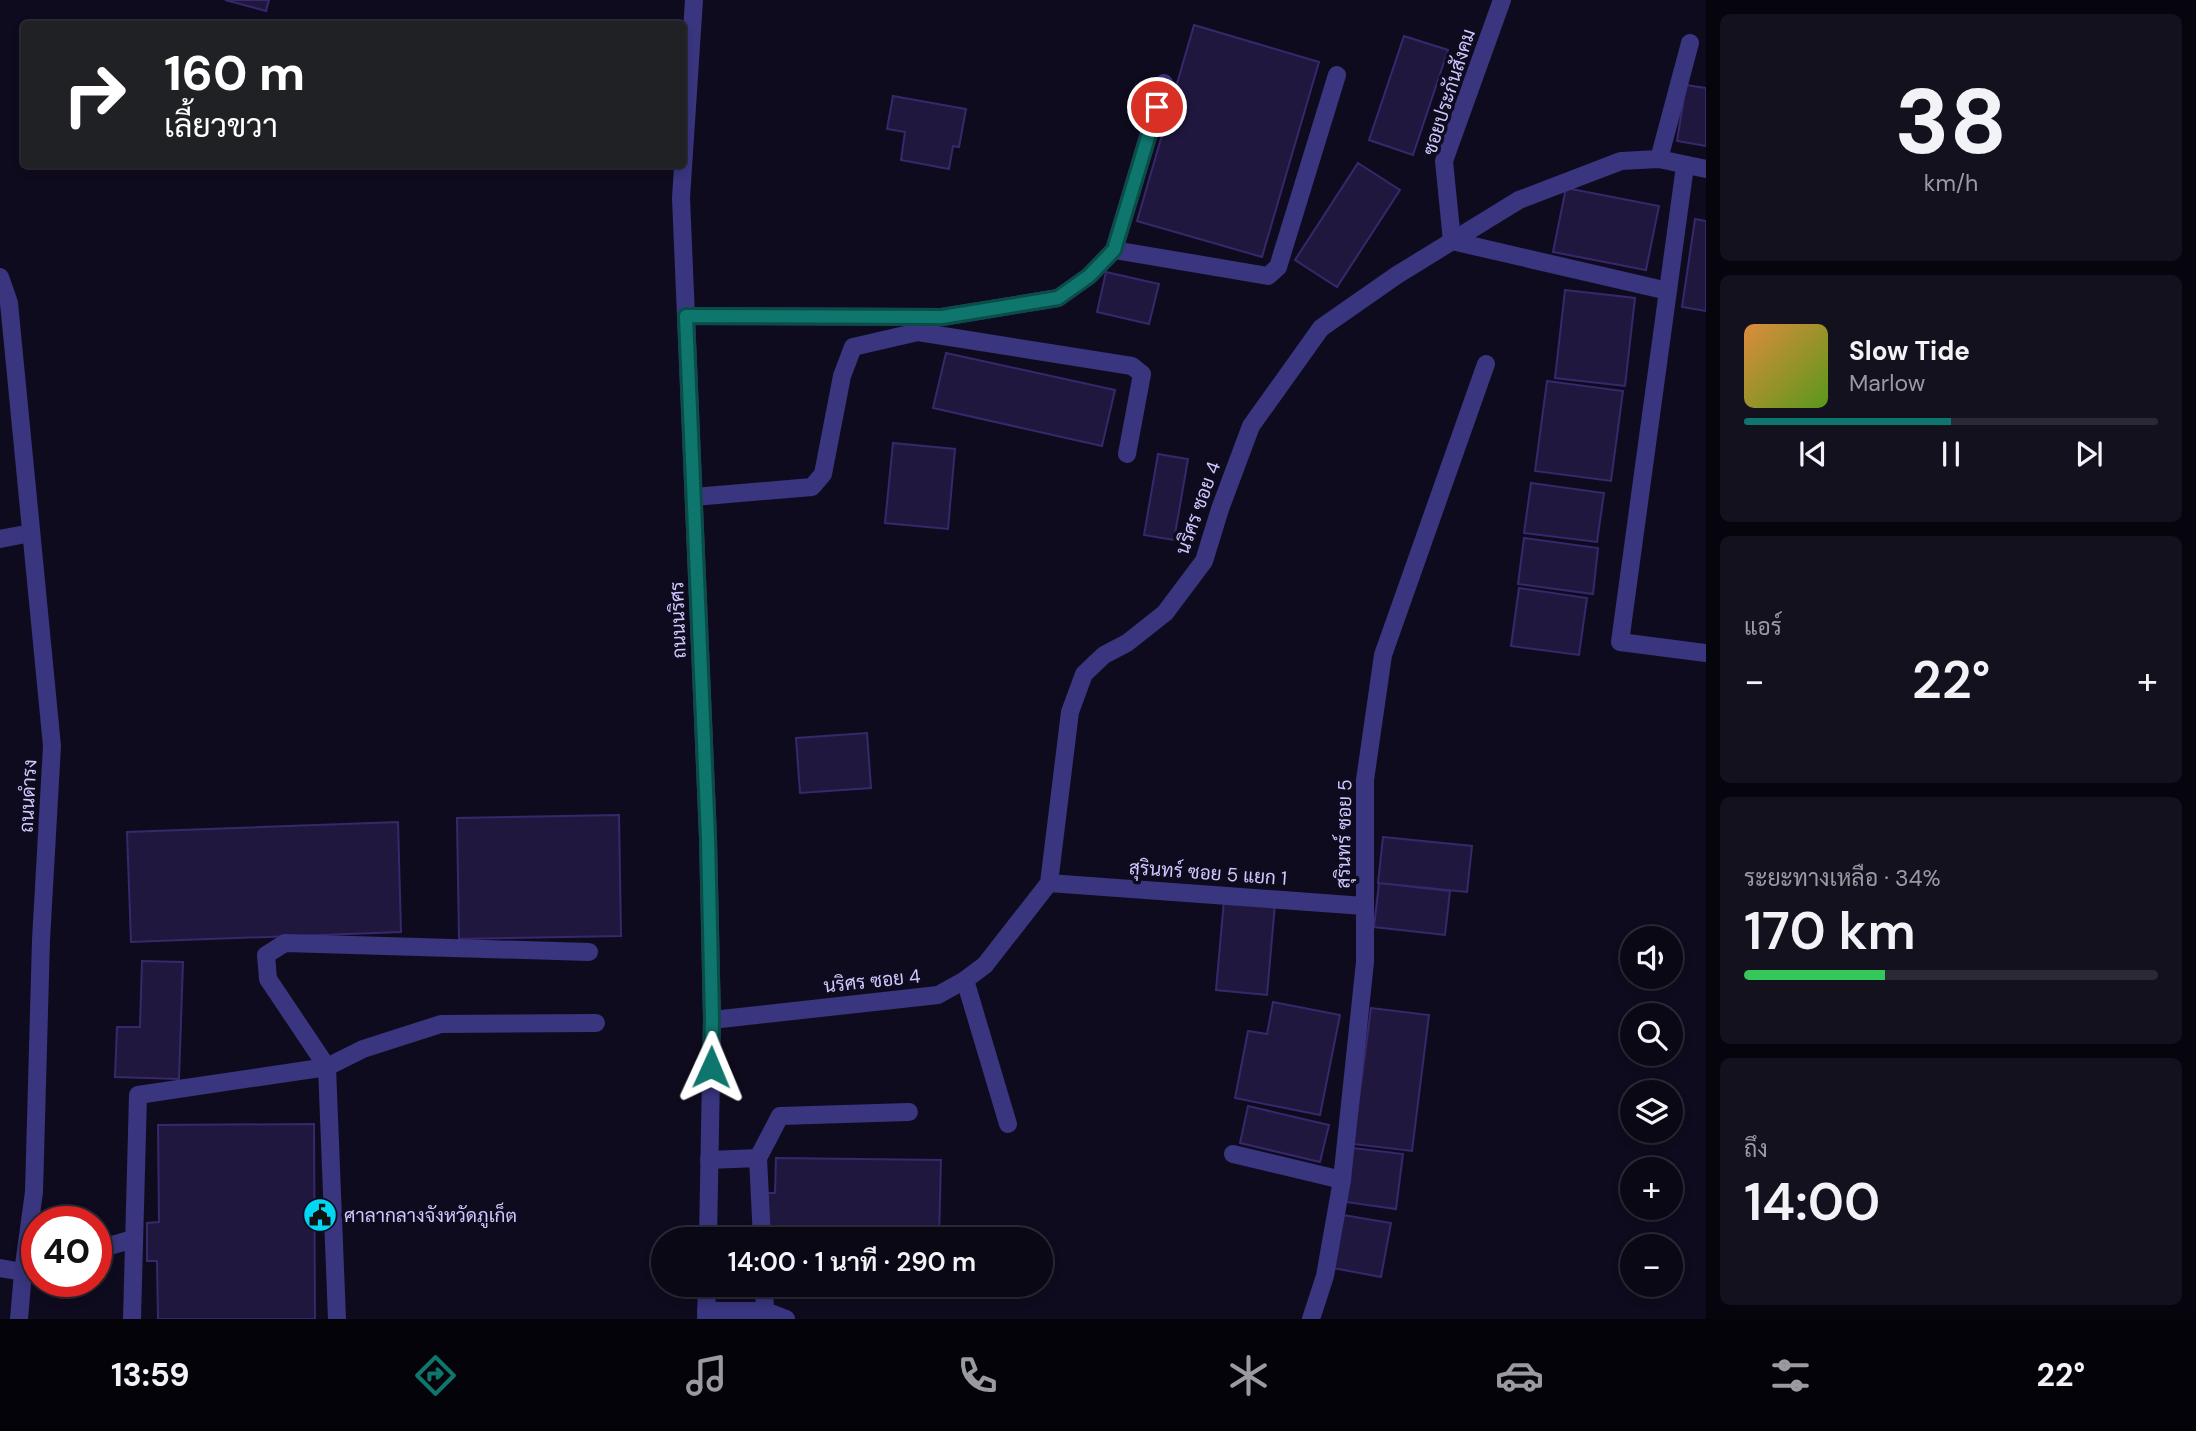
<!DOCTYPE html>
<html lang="th">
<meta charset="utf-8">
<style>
:root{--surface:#0b0816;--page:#14111f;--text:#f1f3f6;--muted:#9a9aa1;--line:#2b2935;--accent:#0f766e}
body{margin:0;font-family:"DM Sans",Sarabun,sans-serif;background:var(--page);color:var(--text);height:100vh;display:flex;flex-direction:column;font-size:26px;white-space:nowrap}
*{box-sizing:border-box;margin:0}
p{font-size:23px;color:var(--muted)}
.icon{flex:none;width:38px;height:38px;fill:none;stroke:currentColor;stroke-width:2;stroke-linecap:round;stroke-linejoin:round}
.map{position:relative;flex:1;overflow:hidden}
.panel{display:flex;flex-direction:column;gap:14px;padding:14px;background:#06040c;width:490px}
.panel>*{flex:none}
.top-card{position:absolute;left:21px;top:21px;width:665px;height:147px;border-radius:7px;box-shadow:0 4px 10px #0003,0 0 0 2px var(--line);background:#202124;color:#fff;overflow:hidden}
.controls{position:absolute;left:1620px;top:926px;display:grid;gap:14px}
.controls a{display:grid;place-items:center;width:63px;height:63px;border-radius:50%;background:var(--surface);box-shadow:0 4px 10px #0003,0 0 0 2px var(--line);font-size:35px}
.speed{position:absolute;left:21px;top:1206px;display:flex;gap:14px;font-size:35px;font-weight:700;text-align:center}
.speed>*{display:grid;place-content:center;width:91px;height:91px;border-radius:50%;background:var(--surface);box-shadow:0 4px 10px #0003,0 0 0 2px var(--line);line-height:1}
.speed .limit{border:10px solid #d22;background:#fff;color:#111}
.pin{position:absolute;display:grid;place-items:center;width:60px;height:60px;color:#fff;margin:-30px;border:4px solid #fff;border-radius:50%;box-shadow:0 2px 7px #0007}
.me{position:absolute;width:77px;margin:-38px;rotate:1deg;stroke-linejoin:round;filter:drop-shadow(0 0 5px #0008)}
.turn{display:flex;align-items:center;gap:24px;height:147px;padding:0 28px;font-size:32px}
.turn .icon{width:91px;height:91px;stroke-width:2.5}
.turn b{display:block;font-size:49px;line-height:60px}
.big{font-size:52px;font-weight:600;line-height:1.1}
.panel .widget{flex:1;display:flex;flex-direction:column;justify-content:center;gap:10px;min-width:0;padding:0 24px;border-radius:10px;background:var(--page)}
.panel .dial{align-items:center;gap:0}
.dial b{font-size:91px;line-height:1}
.song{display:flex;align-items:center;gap:21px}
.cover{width:84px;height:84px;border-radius:10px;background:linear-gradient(135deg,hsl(30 70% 55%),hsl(90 70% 35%))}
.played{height:7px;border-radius:4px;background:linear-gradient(90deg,var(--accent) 50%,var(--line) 50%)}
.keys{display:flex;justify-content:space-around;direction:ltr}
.heat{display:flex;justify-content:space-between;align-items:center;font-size:38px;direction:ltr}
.charge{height:10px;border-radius:5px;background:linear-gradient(90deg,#34c759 34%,var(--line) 0)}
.trip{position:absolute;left:651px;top:1227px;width:402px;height:70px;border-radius:35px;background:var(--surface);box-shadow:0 4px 10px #0003,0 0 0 2px var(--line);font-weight:600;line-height:70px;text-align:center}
.tab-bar{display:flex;height:112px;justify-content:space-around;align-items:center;background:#040309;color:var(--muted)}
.tab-bar .icon{width:49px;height:49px}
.tab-bar .on{color:var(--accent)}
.tab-bar b{font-size:32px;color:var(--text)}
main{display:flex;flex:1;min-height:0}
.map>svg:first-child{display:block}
.building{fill:#20173f;stroke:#37286c;stroke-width:2}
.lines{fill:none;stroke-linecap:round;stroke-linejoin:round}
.service{stroke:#39357e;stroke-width:18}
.minor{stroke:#39357e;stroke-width:18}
.tertiary{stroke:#39357e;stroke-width:18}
.route-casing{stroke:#0a4d48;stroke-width:18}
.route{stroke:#0f766e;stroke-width:12}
.labels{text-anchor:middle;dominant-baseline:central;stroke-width:7;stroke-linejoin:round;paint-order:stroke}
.street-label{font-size:19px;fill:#cfc8ff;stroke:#0f0b1e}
.poi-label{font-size:19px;fill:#cfc8ff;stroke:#0f0b1e;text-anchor:start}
</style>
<main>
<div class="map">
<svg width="1706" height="1319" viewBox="0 0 1706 1319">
<rect width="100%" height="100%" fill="#0f0b1e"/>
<path class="building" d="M225,0H269L266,11Z
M1194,25L1319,62L1262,257L1137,221Z
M1404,36L1448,50L1413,155L1369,140Z
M1686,85L1706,88V146L1677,141Z
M893,96L966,109L959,147L953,146L949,169L901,160L905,132L887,129Z
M1358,163L1400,190L1337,287L1295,260Z
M1566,188L1659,206L1646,270L1553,252Z
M1695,219L1706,221V311L1682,307Z
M1106,272L1159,284L1149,324L1097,312Z
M1565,290L1635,298L1625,386L1555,378Z
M946,353L1115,390L1102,446L933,408Z
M1547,381L1623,391L1611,481L1535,471Z
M893,443L955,449L948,529L885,523Z
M1158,454L1188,459L1174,540L1144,535Z
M1531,483L1604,493L1597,542L1524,533Z
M1524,538L1598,548L1593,594L1518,584Z
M1519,588L1587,598L1579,655L1511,646Z
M867,733L871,788L800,793L796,738Z
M619,815L621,936L459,939L457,818Z
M398,822L401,932L131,942L127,832Z
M1383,837L1472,846L1467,892L1378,883Z
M1379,883L1450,891L1445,935L1374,927Z
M1224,900L1275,904L1267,995L1216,990Z
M142,961L183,962L179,1079L115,1077L117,1027H140Z
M1273,1002L1340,1015L1320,1115L1235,1098L1248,1031L1267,1034Z
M1371,1008L1429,1015L1412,1151L1353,1144Z
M1248,1106L1329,1125L1320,1162L1240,1143Z
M314,1124L315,1319H158L157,1261H147V1223L159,1222L158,1125Z
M1353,1148L1403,1154L1396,1209L1346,1202Z
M776,1158L941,1160L939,1239H764L765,1193H775Z
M1343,1215L1391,1223L1381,1277L1333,1268Z"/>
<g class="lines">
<path class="service" d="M1452,241L1444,161L1502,0
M1114,250L1268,276L1278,267L1337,75
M686,316L942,317L1058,298L1089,276L1114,250L1164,83
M0,539L31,533
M965,980L1008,1124
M1233,1154L1342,1180
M709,1160L758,1158
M762,1239L758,1158L780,1116L909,1112
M96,1250L133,1239
M23,1272L37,1268
M764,1284L765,1311
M706,1311H765L786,1319
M132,1319L138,1095L327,1067L363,1049L441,1024L596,1023
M337,1319L327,1067L268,979L266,955L285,943L589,952"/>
<path class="minor" d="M1659,159L1690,43
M1685,166L1620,642L1706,653
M1452,241L1668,291
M694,497L812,487L823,474L842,376L853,347L918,332L1132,366L1142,374L1127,454
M1049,883L1364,906
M712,1020L938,995L965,980L985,965L1049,883L1070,712L1084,674L1104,655L1127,643L1165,613L1204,561L1220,509L1251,426L1321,328L1397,275L1519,200L1621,161L1659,159L1706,169
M0,1268L23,1272
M1311,1319L1325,1276L1342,1180L1365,962V780L1383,655L1486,364"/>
<path class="tertiary" d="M694,0L681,198L708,838L712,1020L708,1239
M0,277L9,303L52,746L41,940L34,1192L23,1272L19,1319
M706,1319L707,1284"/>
</g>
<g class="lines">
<g class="route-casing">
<path id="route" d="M711,1067L712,1020L708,838L686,316L942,317L1058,298L1089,276L1114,250L1157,107"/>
</g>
<use href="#route" class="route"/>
</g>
<defs>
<g id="civic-disc" transform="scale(1.75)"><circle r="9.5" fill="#00d7f3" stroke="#0f0b1e"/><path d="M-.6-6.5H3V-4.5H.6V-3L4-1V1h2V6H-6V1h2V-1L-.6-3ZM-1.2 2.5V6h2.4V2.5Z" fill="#111"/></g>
</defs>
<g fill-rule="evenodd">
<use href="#civic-disc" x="320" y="1215"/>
</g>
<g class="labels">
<g class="street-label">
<text transform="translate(1449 92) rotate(-72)">ซอยประกันสังคม</text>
<text transform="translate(1198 508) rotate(-70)">นริศร ซอย 4</text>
<text transform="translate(678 620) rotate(-92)">ถนนนริศร</text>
<text transform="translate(28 796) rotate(-87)">ถนนดำรง</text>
<text transform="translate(1344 834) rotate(-89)">สุรินทร์ ซอย 5</text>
<text transform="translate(1208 873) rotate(4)">สุรินทร์ ซอย 5 แยก 1</text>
<text transform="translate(872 981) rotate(-6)">นริศร ซอย 4</text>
</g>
<g class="poi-label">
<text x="344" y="1215">ศาลากลางจังหวัดภูเก็ต</text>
</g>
</g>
</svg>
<div class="controls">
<a><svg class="icon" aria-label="sound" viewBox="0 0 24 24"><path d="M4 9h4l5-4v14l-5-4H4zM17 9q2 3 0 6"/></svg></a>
<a><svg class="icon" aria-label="search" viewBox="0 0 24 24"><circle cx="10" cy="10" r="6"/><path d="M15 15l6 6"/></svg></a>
<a><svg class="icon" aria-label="layers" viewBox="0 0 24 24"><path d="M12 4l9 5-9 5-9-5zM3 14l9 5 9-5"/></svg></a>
<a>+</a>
<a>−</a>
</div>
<div class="speed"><div class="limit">40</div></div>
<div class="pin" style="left:1157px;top:107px;background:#d93025"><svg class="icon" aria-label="arrive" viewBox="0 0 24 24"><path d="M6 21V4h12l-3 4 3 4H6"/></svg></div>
<svg class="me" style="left:711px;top:1067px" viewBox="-20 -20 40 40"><path d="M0-17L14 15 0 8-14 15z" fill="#0f766e" stroke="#fff" stroke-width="4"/></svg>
<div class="trip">14:00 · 1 นาที · 290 m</div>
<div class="top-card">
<div class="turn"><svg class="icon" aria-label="right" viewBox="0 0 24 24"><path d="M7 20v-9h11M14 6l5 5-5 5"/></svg><div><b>160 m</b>เลี้ยวขวา</div></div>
</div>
</div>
<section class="panel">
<div class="widget dial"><b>38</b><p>km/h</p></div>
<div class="widget">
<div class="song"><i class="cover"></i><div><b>Slow Tide</b><p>Marlow</p></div></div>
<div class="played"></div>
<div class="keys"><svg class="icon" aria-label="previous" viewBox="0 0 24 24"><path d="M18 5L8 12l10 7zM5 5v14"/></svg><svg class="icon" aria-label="pause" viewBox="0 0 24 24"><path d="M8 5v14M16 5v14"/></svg><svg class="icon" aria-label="next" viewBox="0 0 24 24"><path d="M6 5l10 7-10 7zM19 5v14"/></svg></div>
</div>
<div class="widget"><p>แอร์</p>
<div class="heat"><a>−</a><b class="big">22°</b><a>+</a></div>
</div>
<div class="widget"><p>ระยะทางเหลือ · 34%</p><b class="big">170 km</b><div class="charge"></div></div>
<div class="widget"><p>ถึง</p><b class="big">14:00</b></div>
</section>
</main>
<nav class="tab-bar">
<b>13:59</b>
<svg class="icon on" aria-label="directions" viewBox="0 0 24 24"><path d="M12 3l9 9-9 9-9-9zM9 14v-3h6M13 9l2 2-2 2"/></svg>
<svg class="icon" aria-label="music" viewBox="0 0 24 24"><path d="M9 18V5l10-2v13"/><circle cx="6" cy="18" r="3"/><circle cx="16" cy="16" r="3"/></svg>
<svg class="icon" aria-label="phone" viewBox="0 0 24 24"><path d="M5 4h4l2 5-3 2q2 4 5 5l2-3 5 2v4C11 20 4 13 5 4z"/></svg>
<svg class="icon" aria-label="climate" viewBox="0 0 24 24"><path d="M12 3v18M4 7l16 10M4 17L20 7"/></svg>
<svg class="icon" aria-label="car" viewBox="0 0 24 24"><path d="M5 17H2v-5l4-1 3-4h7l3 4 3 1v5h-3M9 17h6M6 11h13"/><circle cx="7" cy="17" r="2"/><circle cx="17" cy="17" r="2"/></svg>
<svg class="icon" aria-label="filters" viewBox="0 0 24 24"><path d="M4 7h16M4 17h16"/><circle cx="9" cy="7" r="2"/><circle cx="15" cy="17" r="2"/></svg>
<b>22°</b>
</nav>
